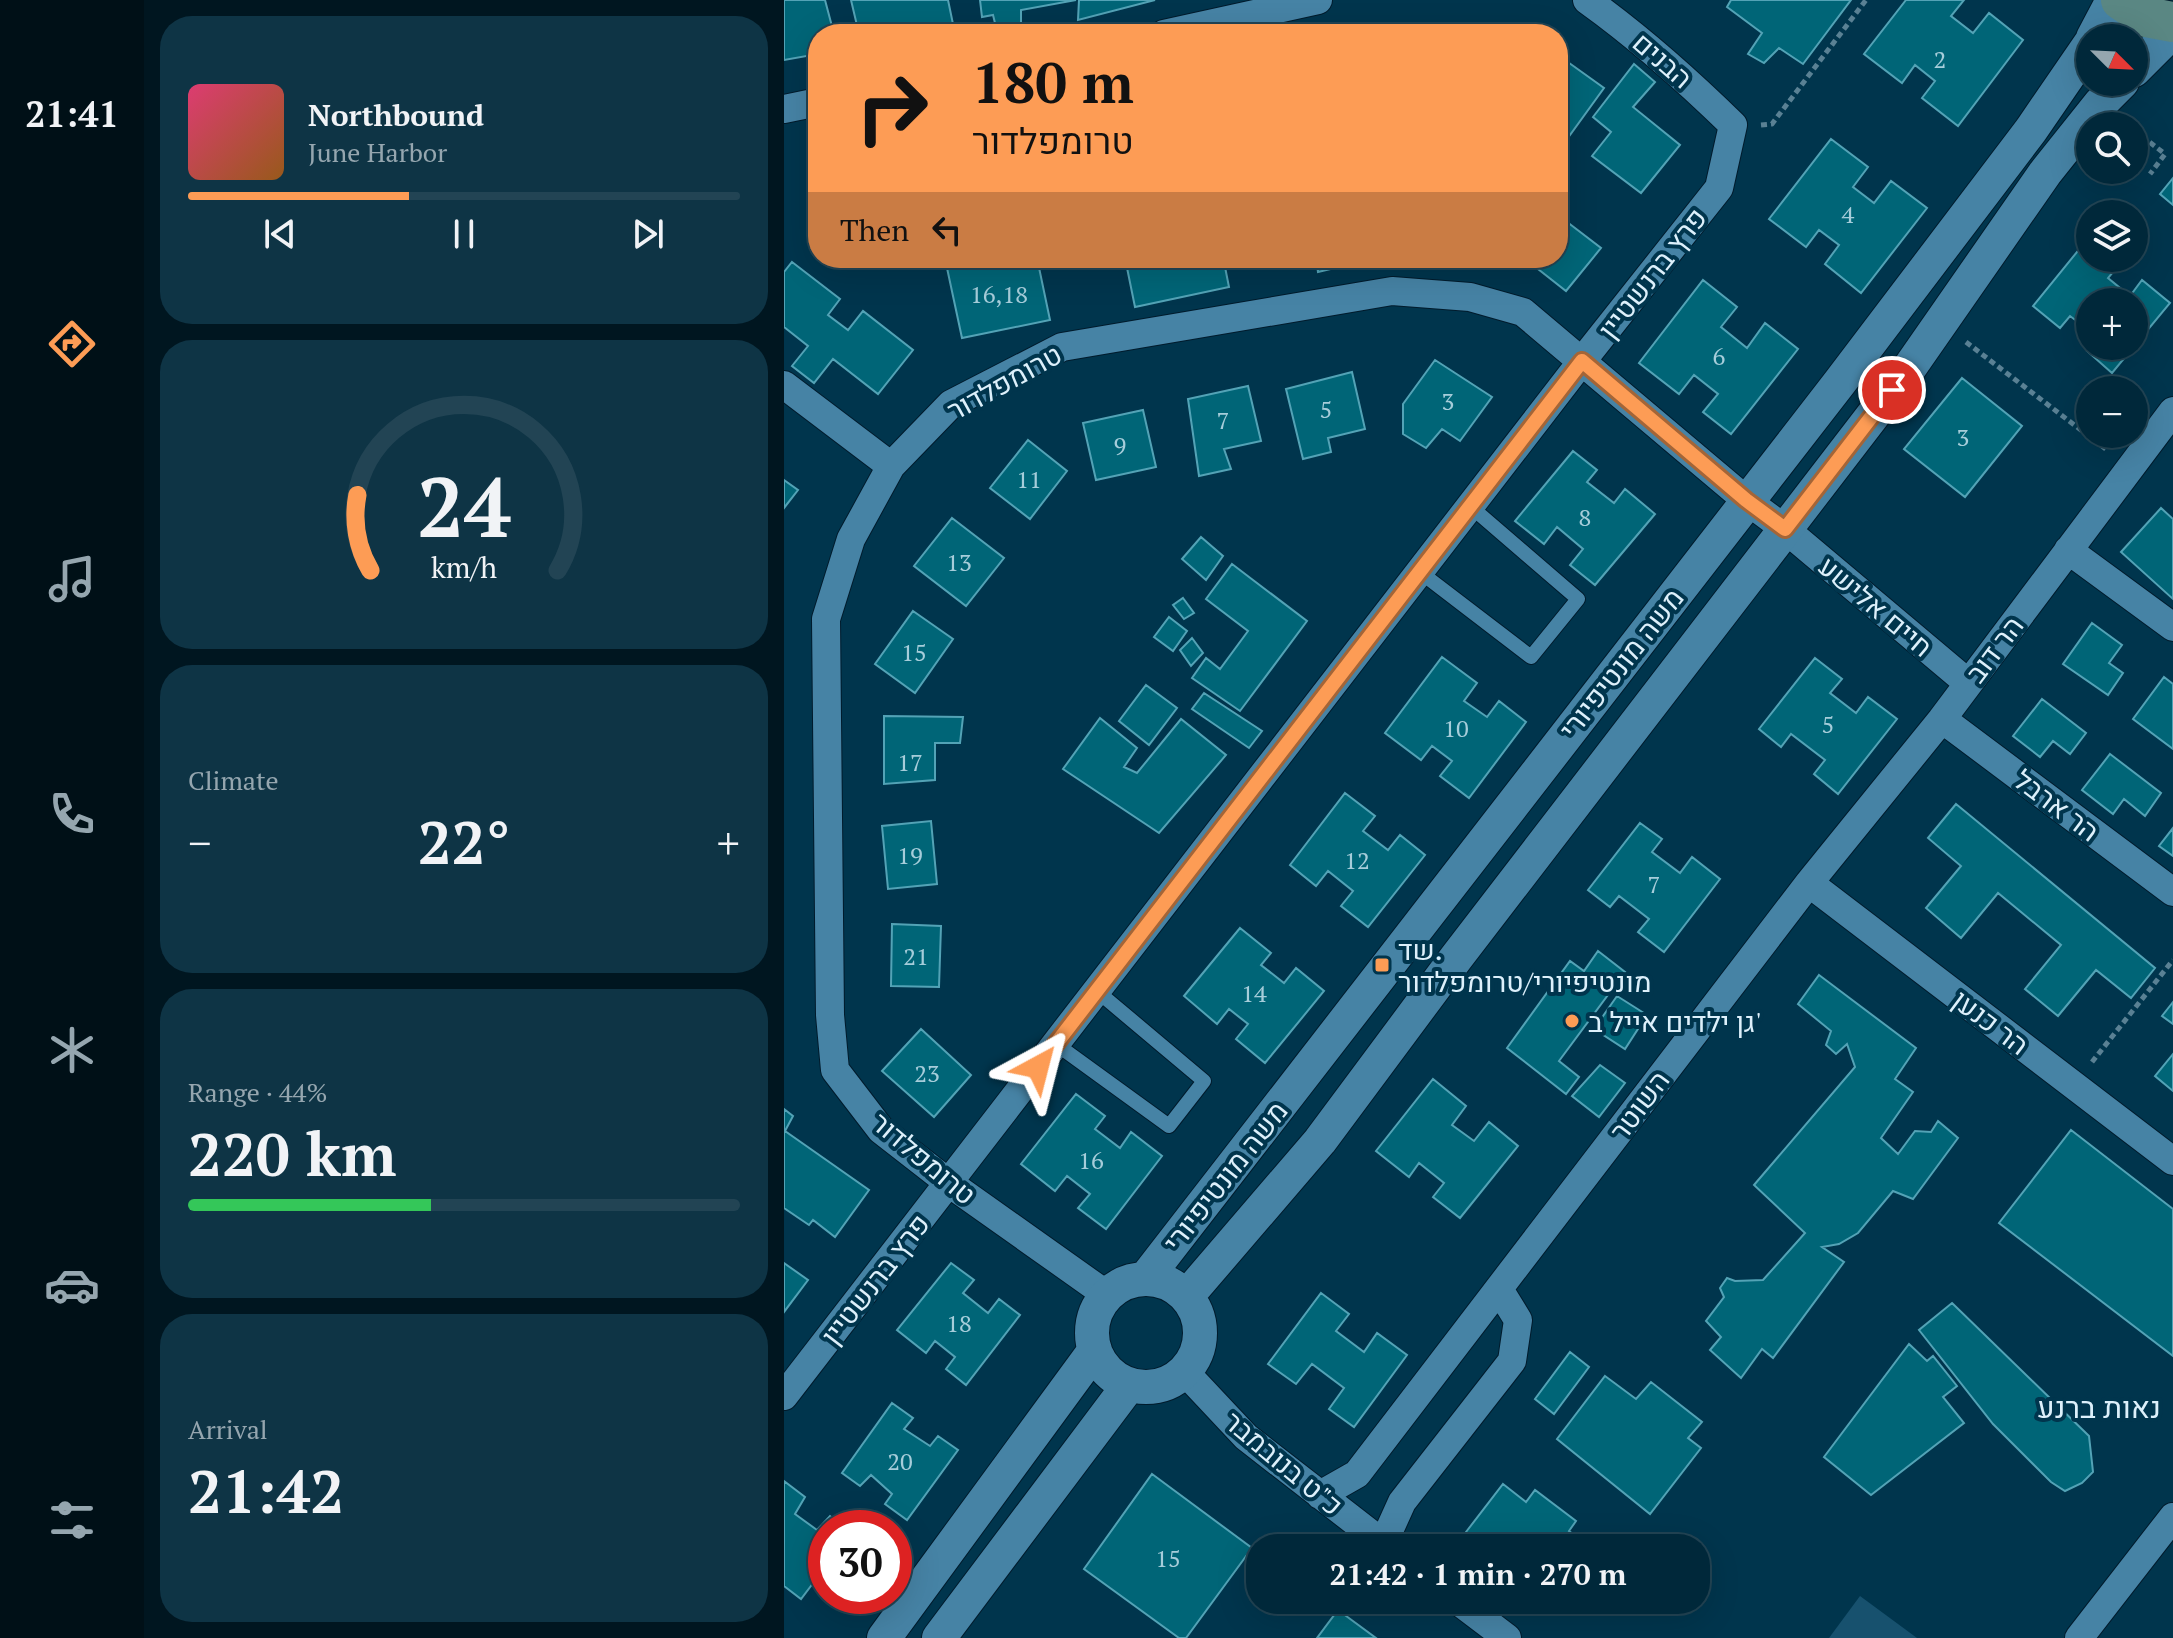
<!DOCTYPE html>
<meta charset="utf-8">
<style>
:root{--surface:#00283a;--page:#0e3445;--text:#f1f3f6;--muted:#95a6af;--line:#224454;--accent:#fd9c55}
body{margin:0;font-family:"PT Serif",Heebo,serif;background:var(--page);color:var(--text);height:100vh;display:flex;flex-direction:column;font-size:30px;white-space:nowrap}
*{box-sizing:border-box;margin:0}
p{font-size:26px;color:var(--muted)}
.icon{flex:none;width:44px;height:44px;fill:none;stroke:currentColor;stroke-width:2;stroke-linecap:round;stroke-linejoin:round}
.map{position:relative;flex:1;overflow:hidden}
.drawer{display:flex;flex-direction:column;gap:16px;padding:16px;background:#001620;width:640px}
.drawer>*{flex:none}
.hud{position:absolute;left:24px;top:24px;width:760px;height:244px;border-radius:32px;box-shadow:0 8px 32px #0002,0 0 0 2px var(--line);background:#fd9c55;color:#111;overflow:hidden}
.needle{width:52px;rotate:114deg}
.controls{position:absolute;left:1292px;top:24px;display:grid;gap:16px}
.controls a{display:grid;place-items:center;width:72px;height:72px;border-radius:50%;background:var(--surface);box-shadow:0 8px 32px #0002,0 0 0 2px var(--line);font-size:40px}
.speed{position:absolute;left:24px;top:1510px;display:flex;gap:16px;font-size:40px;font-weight:700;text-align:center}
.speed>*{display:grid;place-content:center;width:104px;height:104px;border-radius:50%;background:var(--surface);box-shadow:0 8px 32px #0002,0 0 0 2px var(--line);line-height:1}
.speed .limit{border:12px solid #d22;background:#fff;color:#111}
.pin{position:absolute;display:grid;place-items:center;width:68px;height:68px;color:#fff;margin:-34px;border:4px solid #fff;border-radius:50%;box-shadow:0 2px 8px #0007}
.me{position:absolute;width:88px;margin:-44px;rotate:38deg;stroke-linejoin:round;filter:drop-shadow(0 0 6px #0008)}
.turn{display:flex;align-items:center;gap:28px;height:168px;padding:0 32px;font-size:36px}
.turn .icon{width:104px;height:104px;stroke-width:2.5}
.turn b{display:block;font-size:56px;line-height:68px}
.then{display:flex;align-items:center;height:76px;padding:0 32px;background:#0003;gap:16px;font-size:30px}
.big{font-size:60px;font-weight:800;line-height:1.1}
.drawer .tile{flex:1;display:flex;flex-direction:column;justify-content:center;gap:12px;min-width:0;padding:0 28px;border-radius:32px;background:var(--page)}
.drawer .dial{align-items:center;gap:0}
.dial svg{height:208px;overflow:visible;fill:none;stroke:var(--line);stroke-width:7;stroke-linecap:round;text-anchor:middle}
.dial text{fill:var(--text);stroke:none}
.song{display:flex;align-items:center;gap:24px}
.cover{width:96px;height:96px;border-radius:12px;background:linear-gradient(135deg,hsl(340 70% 55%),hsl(30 70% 35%))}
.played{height:8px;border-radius:4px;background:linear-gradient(90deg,var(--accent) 40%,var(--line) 40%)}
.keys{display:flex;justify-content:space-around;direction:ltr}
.heat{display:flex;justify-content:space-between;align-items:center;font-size:44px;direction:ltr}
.charge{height:12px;border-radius:6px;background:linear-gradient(90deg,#34c759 44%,var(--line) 0)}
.trip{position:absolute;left:462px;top:1534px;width:464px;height:80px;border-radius:32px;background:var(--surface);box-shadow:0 8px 32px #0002,0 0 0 2px var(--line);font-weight:800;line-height:80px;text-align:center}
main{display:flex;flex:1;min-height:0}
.menu{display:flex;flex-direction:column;width:144px;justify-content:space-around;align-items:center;background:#001017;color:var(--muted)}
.menu .icon{width:56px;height:56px}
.menu .selected{color:var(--accent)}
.menu b{font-size:36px;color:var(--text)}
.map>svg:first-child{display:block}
.green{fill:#17516e}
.building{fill:#006577;stroke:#53a3b6;stroke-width:2}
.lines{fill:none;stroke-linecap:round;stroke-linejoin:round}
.service-casing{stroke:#001b2c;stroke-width:16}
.minor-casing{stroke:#001b2c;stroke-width:30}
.tertiary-casing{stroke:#001b2c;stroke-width:36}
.secondary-casing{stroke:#001b2c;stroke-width:42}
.path{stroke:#5a8194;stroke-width:5;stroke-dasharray:6 4;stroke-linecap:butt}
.service{stroke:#4683a5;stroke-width:14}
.minor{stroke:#4683a5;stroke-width:28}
.tertiary{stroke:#4683a5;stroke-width:34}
.secondary{stroke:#5a8783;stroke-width:40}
.route-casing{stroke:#a46537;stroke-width:20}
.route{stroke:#fd9c55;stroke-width:14}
.poi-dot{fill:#fd9c55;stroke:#00354d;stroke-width:3}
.labels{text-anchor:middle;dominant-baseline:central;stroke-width:8;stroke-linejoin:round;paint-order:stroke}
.number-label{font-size:24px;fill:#a6cdda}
.street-label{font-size:28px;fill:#ddf0fb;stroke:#00354d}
.poi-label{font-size:28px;fill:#ddf0fb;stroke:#00354d;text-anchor:start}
.neighbourhood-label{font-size:30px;fill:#ddf0fb;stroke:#00354d}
</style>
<main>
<nav class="menu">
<b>21:41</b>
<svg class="icon selected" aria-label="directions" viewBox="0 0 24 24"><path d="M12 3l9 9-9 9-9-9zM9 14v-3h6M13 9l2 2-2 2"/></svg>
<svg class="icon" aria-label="music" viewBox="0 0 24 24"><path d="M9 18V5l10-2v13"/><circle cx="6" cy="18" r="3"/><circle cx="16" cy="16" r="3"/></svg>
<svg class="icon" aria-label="phone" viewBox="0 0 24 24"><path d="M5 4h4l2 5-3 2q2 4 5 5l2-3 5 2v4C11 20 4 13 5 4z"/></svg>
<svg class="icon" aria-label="climate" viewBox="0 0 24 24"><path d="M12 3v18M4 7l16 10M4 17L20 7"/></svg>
<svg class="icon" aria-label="car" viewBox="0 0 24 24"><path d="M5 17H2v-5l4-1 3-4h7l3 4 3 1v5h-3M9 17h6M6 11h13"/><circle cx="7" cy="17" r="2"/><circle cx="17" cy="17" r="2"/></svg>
<svg class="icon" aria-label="filters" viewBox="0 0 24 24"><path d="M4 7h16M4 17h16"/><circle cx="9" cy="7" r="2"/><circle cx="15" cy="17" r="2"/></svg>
</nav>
<section class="drawer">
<div class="tile">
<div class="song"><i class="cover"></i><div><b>Northbound</b><p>June Harbor</p></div></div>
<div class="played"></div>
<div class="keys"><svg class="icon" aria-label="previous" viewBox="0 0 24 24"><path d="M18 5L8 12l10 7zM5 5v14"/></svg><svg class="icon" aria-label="pause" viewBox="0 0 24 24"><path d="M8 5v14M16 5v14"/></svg><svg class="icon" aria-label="next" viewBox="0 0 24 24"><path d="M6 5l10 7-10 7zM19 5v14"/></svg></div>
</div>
<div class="tile dial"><svg viewBox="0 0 100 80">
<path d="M14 69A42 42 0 1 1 86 69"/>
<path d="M14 69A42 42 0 0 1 9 40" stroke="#fd9c55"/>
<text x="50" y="56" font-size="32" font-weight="700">24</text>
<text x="50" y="72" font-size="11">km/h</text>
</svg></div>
<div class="tile"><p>Climate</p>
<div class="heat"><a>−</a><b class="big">22°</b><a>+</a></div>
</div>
<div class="tile"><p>Range · 44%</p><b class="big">220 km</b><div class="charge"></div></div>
<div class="tile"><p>Arrival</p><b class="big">21:42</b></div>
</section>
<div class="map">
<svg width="1389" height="1638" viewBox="0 0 1389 1638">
<rect width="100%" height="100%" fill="#00354d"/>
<path class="green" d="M1076,1596L1133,1638H1045Z"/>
<path class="building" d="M0,0H41L50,34H34V54L0,60Z
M67,0H164L169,24L123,34H75Z
M196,0H292L237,10V26L213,31L209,15L198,17Z
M295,0H371L294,20Z
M947,0H1067L1019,64L995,48L980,63L964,54L978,33L943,7Z
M1122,0H1180L1167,16L1189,33L1205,13L1239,40L1174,126L1138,98L1151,81L1131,65L1118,83L1080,54Z
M774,55L820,88L778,146L774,143Z
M850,64L871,82L849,107L896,145L857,193L808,156L827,132L809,117Z
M1047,139L1084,167L1069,187L1090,203L1107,181L1143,208L1077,293L1041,264L1055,245L1035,230L1022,247L985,219Z
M1389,178V205L1376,194Z
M774,215L817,248L782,291L740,258H774Z
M1306,236V258H1335L1338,261L1324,278L1346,296L1358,280L1386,303L1328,373L1303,351L1307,346H1350V302H1306V331L1286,316L1276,328L1249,306Z
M212,258H253L266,320L178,338L163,268Z
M341,258H460L440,262L445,287L351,307Z
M532,258H593L534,272Z
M8,262L56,299L44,315L64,330L79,311L129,350L94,394L49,359L30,383L8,366L24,346L0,327V272Z
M919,280L953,307L937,327L963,348L981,323L1014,349L947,434L919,412L934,394L910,375L895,394L855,363Z
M651,360L708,397L676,441L658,429L642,448L619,434V404Z
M568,372L581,429L544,438L547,452L519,459L502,389Z
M1178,378L1238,426L1181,497L1120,449Z
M464,386L477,441L440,449L447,469L415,476L404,399Z
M359,410L372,467L312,480L299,423Z
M244,440L283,471L246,519L206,488Z
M789,451L813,470L803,482L830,503L841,489L871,514L811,585L786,565L799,549L773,527L760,544L731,521Z
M0,480L14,490L0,508Z
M1377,508L1389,519V599L1337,552Z
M168,518L220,558L182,606L130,566Z
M417,537L439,556L422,580L398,559Z
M448,564L523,621L456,711L408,678L422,658L436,669L464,631L422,599Z
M399,598L410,613L400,619L389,605Z
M129,611L169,639L131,693L91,664Z
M385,617L403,631L389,651L370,637Z
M1308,623L1338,645L1325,663L1339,673L1324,695L1279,664Z
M408,638L419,653L407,666L396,650Z
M658,657L693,683L680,701L703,717L715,701L742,722L685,798L656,776L668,761L648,746L637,760L601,733Z
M1031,658L1058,679L1046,693L1072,713L1084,697L1113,719L1054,794L1030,774L1041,760L1007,734L997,747L975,729Z
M1380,677L1389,684V749L1349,719Z
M362,685L393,708L365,745L335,721Z
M420,693L478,731L465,748L408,709Z
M1258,699L1302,733L1286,754L1269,741L1256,757L1229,736Z
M100,716L179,717L176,743H151V780L100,784Z
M316,718L353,748L340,767L353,773L397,719L442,755L375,833L279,769Z
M1326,754L1377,793L1361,816L1340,799L1329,814L1298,790Z
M561,793L591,816L579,831L604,850L616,835L641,855L584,927L557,906L569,891L544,871L532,886L506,865Z
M1172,804L1371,968L1347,998L1312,970L1274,1016L1241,989L1277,945L1214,893L1177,938L1142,908L1177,866L1144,838Z
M147,821L153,884L104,889L98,826Z
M856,823L878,839L868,852L896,873L908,857L936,879L880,952L854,932L865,919L835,896L826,907L804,890Z
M1389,828V856L1375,846Z
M108,924L157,926L155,987L107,986Z
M456,928L487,953L477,965L500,983L512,968L540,991L481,1063L452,1039L464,1024L445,1009L433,1024L400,996Z
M814,951L841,972L775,1061L795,1077L782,1094L723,1048L786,961L800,971Z
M1035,975L1132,1048L1111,1079L1129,1092L1097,1138L1114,1154L1131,1131L1147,1132L1154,1121L1174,1138L1129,1199L1109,1191L1074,1233L1055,1244L1038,1247L1060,1262L989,1358L978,1349L957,1378L926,1350L937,1337L922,1321L940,1297L936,1288L943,1278L951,1281L979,1280L1021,1233L970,1185L1071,1067L1063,1044L1052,1054L1042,1045L1047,1031L1014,1004Z
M833,996L863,1015L841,1049L810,1029Z
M1389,1002V1024L1378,1016Z
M137,1029L187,1075L150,1117L98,1071Z
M1389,1054V1091L1371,1076Z
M816,1065L841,1083L815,1117L788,1096Z
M649,1079L682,1106L668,1125L690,1141L705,1122L734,1146L676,1218L649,1197L660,1183L635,1163L625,1177L592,1151Z
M292,1094L321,1116L311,1129L336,1148L347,1132L378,1156L322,1229L294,1208L306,1194L283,1176L271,1191L237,1164Z
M0,1109L9,1116L1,1131L85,1190L51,1237L29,1220L25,1225L0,1208Z
M1287,1130L1389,1209V1356L1215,1223Z
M0,1263L24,1280L0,1312Z
M167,1263L190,1280L179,1293L204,1313L215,1299L236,1315L182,1385L162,1369L171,1357L151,1341L142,1353L113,1330Z
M537,1293L565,1314L552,1331L580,1352L593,1333L623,1355L570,1427L545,1409L560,1388L528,1364L512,1384L484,1364Z
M1168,1303L1305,1436L1309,1472L1298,1483L1281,1491L1267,1482L1209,1424L1135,1330Z
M1125,1344L1143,1361L1149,1356L1173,1386L1159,1397L1180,1423L1087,1495L1040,1457Z
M786,1352L805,1367L770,1414L751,1399Z
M821,1376L852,1399L867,1382L918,1422L904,1438L917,1448L866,1514L773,1439Z
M108,1403L129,1418L120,1429L146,1446L154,1436L174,1450L123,1520L101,1504L108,1494L87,1475L76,1486L58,1473Z
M368,1474L468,1548L402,1638H395L300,1569Z
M0,1481L21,1497L11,1514L33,1530L46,1516L62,1528H42V1566L17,1599L0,1586Z
M719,1484L742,1502L751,1490L792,1521L785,1531L807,1548H731L725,1544L722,1548H702L682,1532Z
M554,1610L592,1638H533Z"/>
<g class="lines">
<g class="service-casing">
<path id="service" d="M636,572L747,657L794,599L686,506
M272,1044L385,1126L420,1081L313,991"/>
</g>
<g class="minor-casing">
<path id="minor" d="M380,34L534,0
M0,109L34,102
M0,385L107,466
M1284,550L1389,627
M1158,719L1389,892
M1025,883L1389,1161
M323,1295L165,1183L97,1130L51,1070L46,1015L42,619L67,539L107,466L167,404L278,347L608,291L686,297L739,312L962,500L1001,529L1184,683
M401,1372L462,1437L605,1548
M0,1396L798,361L935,188L949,125C903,80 856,38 803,0
M536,1495L573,1474L1025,883L1158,719L1389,411
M599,1544L618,1502L728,1361L734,1320L715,1289
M673,1600L723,1638
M1295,1638L1389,1517"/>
</g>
<g class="tertiary-casing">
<path id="tertiary" d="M1309,38L1329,0
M1350,70L1389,31
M362,1278L1056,382L1247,130L1306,44
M308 1333a54 54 0 1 1 108 0a54 54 0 1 1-108 0Z
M403,1296L536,1141L672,958L1126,367L1261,173L1316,104L1338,82
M100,1638L311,1350
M155,1638L345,1385"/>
</g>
<g class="secondary-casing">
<path id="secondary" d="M1337,0L1362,17L1389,22"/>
</g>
<path class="path" d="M977,125L988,124L1082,0
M1350,130L1381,154L1366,174
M1182,342L1323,450
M1308,1062L1389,960"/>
<use href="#service" class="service"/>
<use href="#minor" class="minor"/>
<use href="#tertiary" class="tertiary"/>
<use href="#secondary" class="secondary"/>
</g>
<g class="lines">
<g class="route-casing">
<path id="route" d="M254,1067L798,361L962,500L1001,529L1108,390"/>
</g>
<use href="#route" class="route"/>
</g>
<g class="poi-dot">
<rect x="590" y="957" width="16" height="16" rx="4"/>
<circle cx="788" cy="1021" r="8"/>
</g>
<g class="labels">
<g class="number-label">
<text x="1156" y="59">2</text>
<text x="1064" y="214">4</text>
<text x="215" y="294">16,18</text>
<text x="935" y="356">6</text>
<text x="664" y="401">3</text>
<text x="542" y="409">5</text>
<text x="439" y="420">7</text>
<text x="1179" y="437">3</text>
<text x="336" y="445">9</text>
<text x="245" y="479">11</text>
<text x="801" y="517">8</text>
<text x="175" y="562">13</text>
<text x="130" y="652">15</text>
<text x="1044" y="724">5</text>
<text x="672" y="728">10</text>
<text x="126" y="762">17</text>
<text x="126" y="855">19</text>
<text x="573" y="860">12</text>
<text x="870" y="884">7</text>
<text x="132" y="956">21</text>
<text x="470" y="993">14</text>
<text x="143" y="1073">23</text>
<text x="307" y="1160">16</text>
<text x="175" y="1323">18</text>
<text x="116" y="1461">20</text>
<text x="384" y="1558">15</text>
</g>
<g class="street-label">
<text transform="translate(879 60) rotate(41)">הבנים</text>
<text transform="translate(868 273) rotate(-52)">פרץ ברנשטיין</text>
<text transform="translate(220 382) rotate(-29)">טרומפלדור</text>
<text transform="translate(1092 606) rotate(40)">חיים אלישע</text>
<text transform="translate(1210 649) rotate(-53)">הר דוב</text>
<text transform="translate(837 663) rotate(-52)">משה מונטיפיורי</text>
<text transform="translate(1273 805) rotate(37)">הר ארבל</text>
<text transform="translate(1207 1022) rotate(37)">הר כנען</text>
<text transform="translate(855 1105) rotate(-53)">השוטר</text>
<text transform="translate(140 1158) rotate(40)">טרומפלדור</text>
<text transform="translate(441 1176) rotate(-52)">משה מונטיפיורי</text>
<text transform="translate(91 1279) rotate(-52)">פרץ ברנשטיין</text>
<text transform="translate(500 1463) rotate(40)">כ"ט בנובמבר</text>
</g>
<g class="poi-label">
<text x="614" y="949">שד.<tspan x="614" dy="32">מונטיפיורי/טרומפלדור</tspan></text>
<text x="804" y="1021">גן ילדים אייל ב'</text>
</g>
<g class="neighbourhood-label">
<text x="1315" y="1407">נאות ברנע</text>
</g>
</g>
</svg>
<div class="controls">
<a><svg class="needle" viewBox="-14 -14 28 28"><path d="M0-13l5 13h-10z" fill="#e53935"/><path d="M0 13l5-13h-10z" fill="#95a6af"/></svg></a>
<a><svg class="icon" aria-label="search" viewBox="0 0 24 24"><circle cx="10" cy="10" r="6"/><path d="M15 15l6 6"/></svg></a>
<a><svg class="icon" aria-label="layers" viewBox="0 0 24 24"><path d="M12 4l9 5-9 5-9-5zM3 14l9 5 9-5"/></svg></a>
<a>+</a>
<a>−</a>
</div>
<div class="speed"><div class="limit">30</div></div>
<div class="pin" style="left:1108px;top:390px;background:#d93025"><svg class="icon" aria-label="arrive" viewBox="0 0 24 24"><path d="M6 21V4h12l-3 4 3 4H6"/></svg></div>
<svg class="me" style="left:254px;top:1067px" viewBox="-20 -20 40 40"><path d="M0-17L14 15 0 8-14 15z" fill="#fd9c55" stroke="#fff" stroke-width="4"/></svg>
<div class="trip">21:42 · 1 min · 270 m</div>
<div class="hud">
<div class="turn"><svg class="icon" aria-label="right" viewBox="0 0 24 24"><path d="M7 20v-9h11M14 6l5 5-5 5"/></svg><div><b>180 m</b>טרומפלדור</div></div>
<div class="then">Then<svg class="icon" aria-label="left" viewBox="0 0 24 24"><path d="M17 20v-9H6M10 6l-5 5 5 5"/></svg></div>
</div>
</div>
</main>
